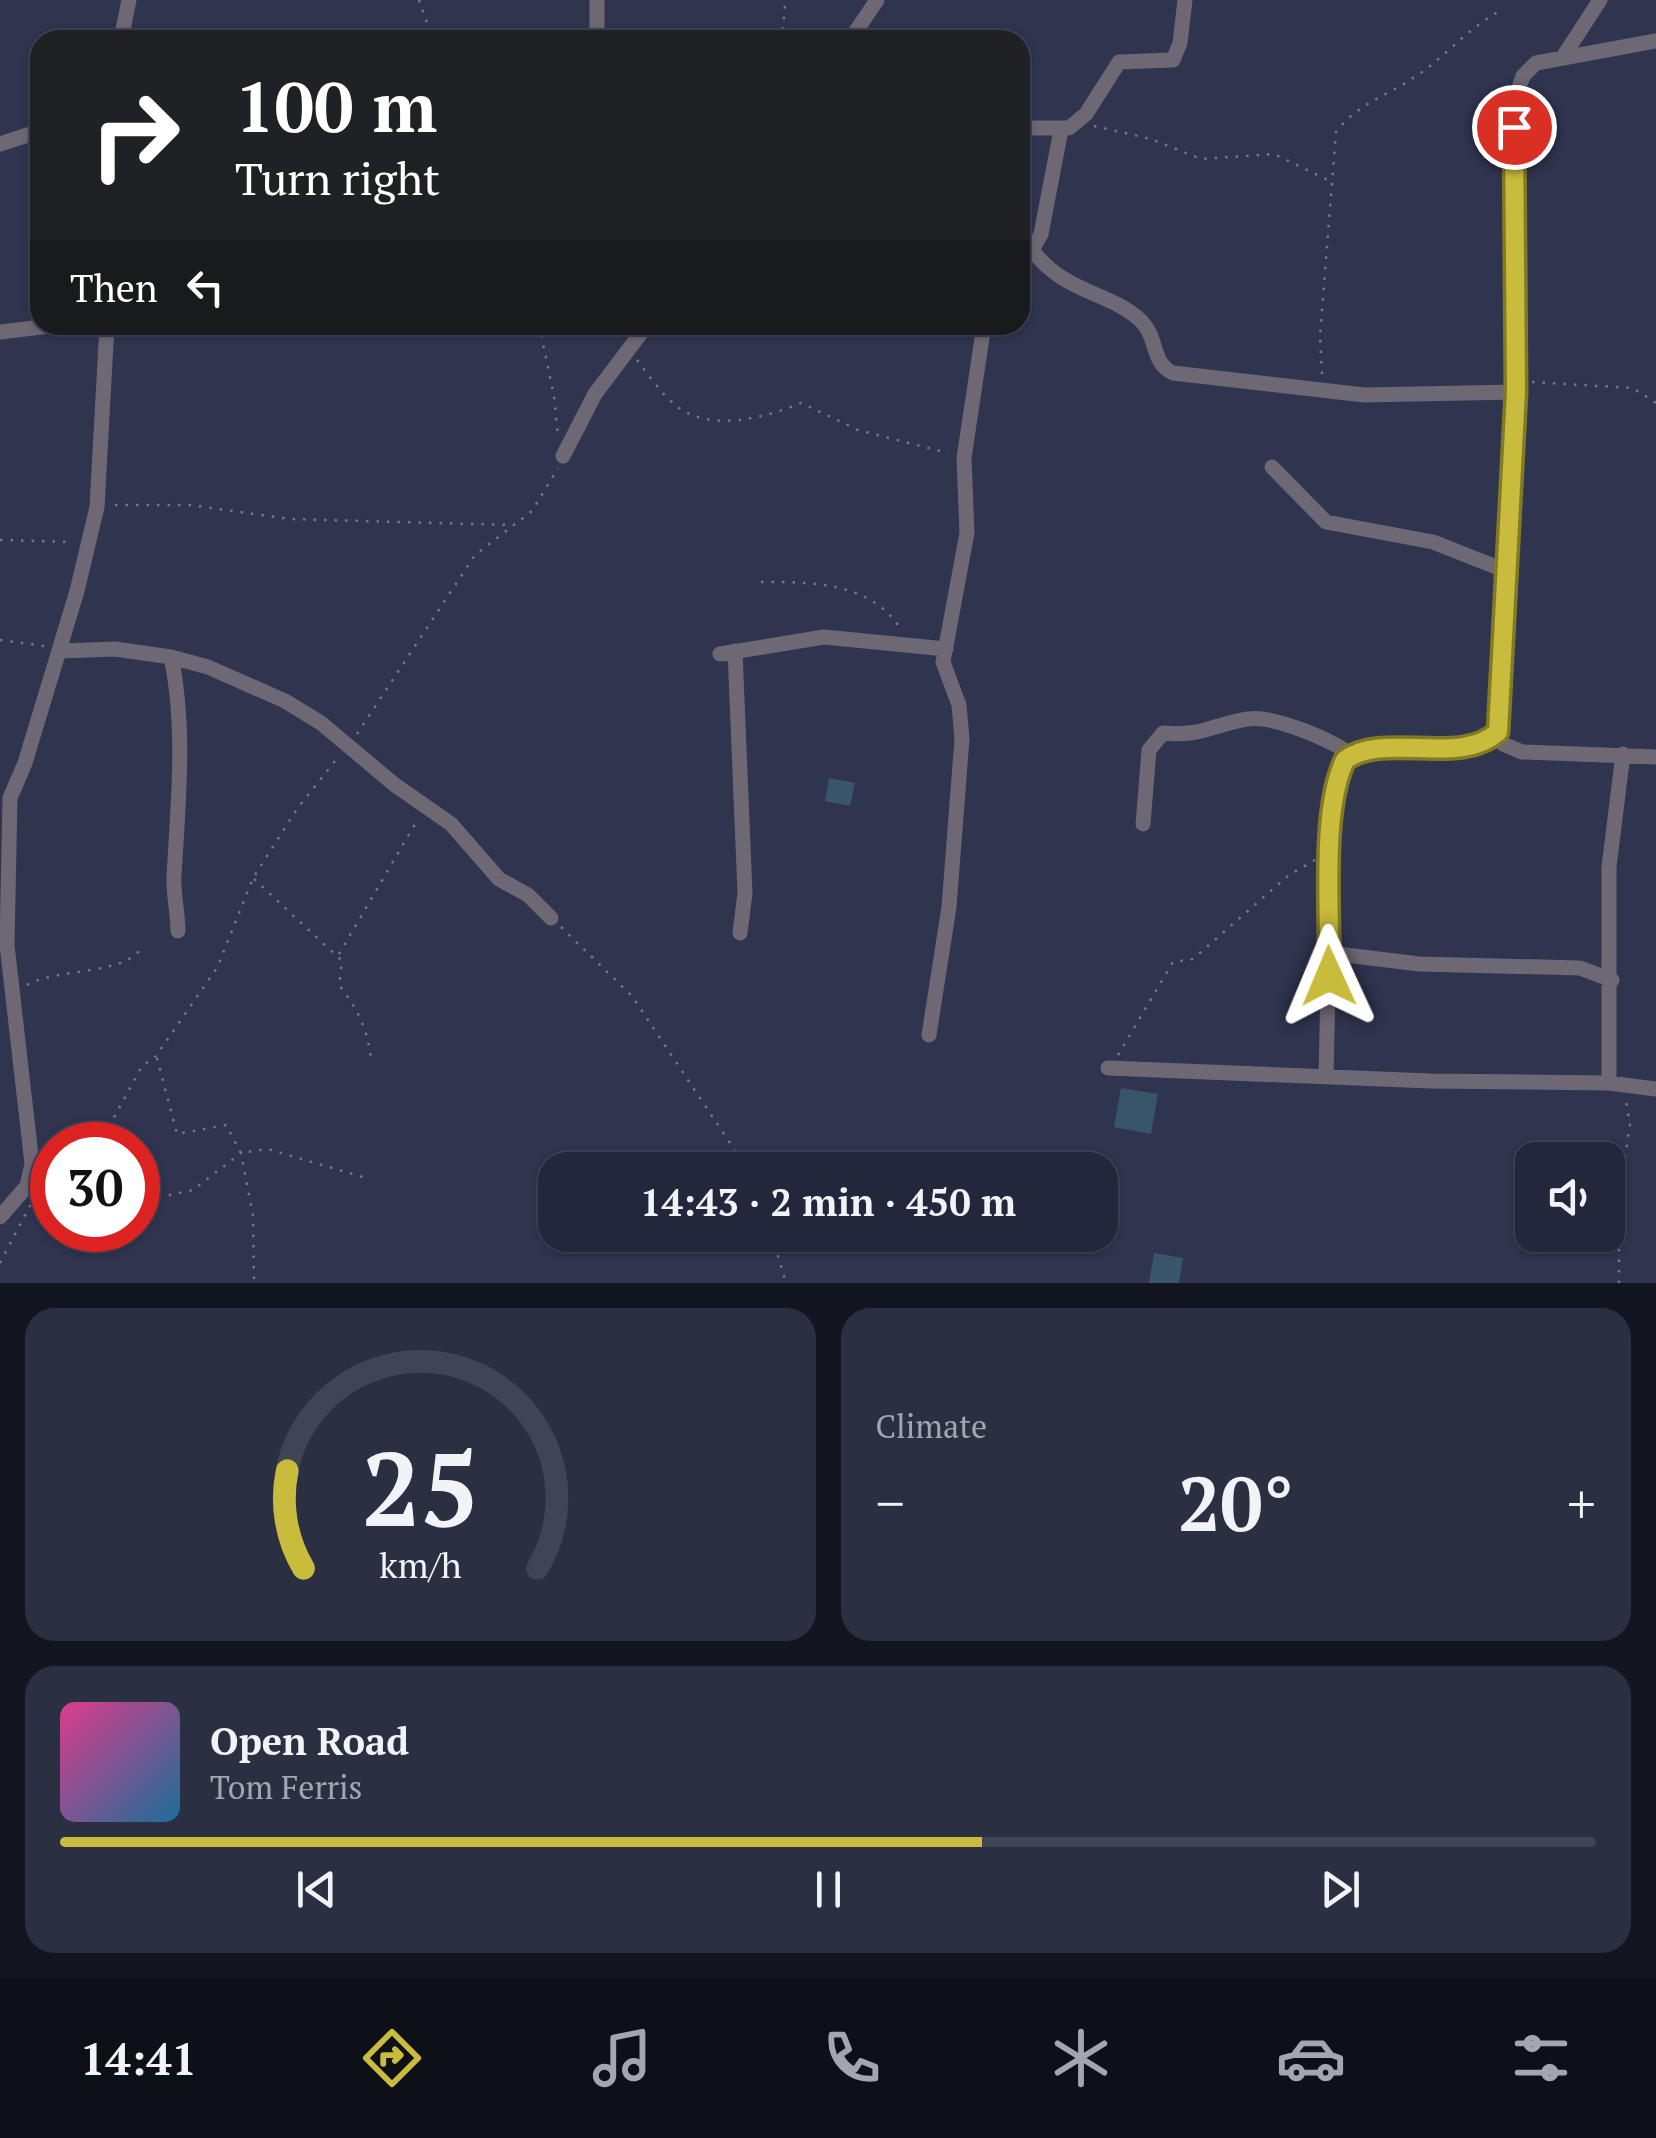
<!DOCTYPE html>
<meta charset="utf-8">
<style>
:root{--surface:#23273b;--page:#2b2f42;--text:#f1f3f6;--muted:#a3a5af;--line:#404455;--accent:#c9bb3b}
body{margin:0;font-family:"PT Serif",serif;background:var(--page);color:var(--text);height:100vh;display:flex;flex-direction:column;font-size:38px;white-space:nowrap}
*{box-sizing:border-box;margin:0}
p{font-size:32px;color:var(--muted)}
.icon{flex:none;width:55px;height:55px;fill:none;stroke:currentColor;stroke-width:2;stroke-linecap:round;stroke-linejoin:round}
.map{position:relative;height:1283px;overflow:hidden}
.details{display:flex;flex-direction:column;gap:25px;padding:25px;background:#131520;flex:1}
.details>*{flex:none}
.hud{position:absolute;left:30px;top:30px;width:1000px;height:305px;border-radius:30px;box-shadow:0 2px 8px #0004,0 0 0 2px var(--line);background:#202124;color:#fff;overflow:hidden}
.tools{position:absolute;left:1515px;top:1142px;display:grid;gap:20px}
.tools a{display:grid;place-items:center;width:110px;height:110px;border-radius:20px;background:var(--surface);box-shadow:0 2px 8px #0004,0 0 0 2px var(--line);font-size:50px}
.speed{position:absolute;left:30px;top:1122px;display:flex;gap:20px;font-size:50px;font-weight:700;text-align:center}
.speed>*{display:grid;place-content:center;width:130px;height:130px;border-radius:50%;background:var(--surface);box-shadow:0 2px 8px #0004,0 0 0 2px var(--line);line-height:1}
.speed .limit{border:15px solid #d22;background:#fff;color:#111}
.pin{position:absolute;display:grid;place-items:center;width:85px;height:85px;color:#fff;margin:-42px;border:5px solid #fff;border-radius:50%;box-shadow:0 2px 10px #0007}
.me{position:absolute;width:110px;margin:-55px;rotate:359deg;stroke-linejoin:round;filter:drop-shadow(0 0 8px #0008)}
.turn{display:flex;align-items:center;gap:35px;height:210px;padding:0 40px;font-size:45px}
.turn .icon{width:130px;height:130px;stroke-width:2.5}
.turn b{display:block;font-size:70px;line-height:85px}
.then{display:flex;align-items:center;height:95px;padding:0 40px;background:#0003;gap:20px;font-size:38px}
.big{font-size:75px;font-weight:700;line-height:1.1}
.details .card{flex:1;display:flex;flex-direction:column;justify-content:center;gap:15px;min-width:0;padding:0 35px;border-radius:30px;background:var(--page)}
.details .dial{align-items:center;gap:0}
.dial svg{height:260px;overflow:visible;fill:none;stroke:var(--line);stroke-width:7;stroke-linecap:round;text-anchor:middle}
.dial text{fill:var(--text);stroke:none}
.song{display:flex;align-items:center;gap:30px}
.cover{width:120px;height:120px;border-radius:15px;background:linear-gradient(135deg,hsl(330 70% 55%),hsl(200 70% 35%))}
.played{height:10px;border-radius:5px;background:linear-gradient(90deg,var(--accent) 60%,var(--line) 60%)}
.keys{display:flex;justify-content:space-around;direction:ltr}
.heat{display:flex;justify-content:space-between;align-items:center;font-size:55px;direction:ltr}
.details .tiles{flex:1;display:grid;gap:25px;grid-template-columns:1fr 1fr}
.card:last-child{grid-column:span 2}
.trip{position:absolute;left:538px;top:1152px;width:580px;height:100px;border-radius:30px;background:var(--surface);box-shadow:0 2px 8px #0004,0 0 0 2px var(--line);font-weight:700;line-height:100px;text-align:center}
.dock{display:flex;height:160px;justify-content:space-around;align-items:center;background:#0e1018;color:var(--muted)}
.dock .icon{width:70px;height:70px}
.dock .on{color:var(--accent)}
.dock b{font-size:45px;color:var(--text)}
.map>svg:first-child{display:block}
.building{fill:#385569}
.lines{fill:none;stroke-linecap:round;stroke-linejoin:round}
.path{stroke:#72778e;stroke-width:2.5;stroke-dasharray:2.5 8;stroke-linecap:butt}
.minor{stroke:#6e6774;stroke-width:15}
.route-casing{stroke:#837a26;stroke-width:25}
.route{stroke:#c9bb3b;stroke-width:18}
</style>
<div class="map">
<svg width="1656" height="1283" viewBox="0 0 1656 1283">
<rect width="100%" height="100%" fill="#2f344f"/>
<path class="building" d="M829,778L855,783L850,806L825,801Z
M1121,1088L1158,1094L1151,1134L1114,1127Z
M1154,1253L1183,1258L1179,1283H1149Z"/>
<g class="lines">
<path class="path" d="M419,0L433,40
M782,40L785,5
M1094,126L1151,139L1201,159L1274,154L1332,182
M539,325L554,396L558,436
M637,360C648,374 659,391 673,403C706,434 765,418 801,403L858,430L948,453
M1322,374L1320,336L1336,132C1356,105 1386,96 1413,78C1445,58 1466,29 1500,11
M1532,382L1633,388L1656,403
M115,505H190L290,519L510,525
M0,540L73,542
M761,582C814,582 872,582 902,631
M0,640L44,646
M357,734L475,555L532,511L558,468
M254,879L342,961L339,985C357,1008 368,1029 371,1060
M561,927L632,996L748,1170
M339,954L418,819
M27,985C57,968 125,975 141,948
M1118,1055L1173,962L1193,959L1289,875L1315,860
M157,1058L177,1134L226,1125L241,1153L268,1149L366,1178
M99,1145L142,1066L156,1056L217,968L253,878L297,809L339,756
M138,1202L193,1190L241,1153L253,1216L254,1283
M34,1203L52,1184
M34,1205L52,1208
M772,1235L786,1283
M0,1263L32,1202
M1619,1283V1198L1630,1124L1626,1101"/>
<path class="minor" d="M121,40L129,0
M597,40V0
M850,40L877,0
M1656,41L1536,63L1523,76L1515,99L1516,392L1498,732L1503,744L1522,752L1656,757
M1563,57L1600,0
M1020,128H1069L1086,114L1119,62L1173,60L1180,43L1185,0
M0,144L40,131
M1032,250C1066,295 1111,291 1142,322C1158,338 1151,363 1173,373L1364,395L1516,392
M1020,256L1032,250L1041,234L1061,130
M0,332L58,325
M563,456L595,394L647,325
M1272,467L1326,522L1433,542L1509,572
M60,651L115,649L171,657L208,667L285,701L321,723L395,785L451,824L499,879L528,895L551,918
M735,651L745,893L740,933
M720,654L824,637L946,649
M171,657C186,727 178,805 174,876C173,894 178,913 178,931
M1143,824L1149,750L1163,733C1202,737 1214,724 1248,719C1273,715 1332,740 1351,755
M1330,953L1419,964L1580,968L1612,980
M929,1035L949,907L962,739L959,705L943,662L967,533L964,458L984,325
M1108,1068L1430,1081L1609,1083L1656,1089
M1326,1077L1331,851L1337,785L1345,760C1384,731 1460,767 1498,732
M1609,1083V867L1623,754
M0,1217L27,1186L32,1164L7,945L10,798L25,763L77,591L97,507L107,325"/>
</g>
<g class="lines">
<g class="route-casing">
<path id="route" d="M1329,976C1331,917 1320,812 1345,760C1384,731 1459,767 1498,732L1516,392L1514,127"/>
</g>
<use href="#route" class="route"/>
</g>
</svg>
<div class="tools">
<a><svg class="icon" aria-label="sound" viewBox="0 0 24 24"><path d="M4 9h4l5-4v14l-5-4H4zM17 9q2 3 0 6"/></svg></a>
</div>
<div class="speed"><div class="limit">30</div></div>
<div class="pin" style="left:1514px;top:127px;background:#d93025"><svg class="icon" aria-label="arrive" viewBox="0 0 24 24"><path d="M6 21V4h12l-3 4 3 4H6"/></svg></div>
<svg class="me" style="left:1329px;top:976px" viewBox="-20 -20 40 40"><path d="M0-17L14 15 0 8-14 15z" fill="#c9bb3b" stroke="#fff" stroke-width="4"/></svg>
<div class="trip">14:43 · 2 min · 450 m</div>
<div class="hud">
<div class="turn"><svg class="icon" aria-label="right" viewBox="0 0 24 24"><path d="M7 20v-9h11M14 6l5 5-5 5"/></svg><div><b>100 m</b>Turn right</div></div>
<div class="then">Then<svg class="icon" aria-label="left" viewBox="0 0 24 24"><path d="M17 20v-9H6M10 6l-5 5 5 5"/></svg></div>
</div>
</div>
<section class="details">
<div class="tiles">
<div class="card dial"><svg viewBox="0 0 100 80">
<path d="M14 69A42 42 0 1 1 86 69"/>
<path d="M14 69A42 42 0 0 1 9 39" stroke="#c9bb3b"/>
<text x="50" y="56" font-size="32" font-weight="700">25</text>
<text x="50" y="72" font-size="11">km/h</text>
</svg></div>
<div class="card"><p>Climate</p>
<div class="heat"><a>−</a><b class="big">20°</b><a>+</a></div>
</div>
<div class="card">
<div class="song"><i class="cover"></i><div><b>Open Road</b><p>Tom Ferris</p></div></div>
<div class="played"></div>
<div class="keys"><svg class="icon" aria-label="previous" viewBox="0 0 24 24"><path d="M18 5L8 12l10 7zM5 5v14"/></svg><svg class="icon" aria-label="pause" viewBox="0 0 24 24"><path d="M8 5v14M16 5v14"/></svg><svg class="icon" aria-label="next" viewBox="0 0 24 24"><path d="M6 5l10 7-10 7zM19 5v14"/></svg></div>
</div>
</div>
</section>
<nav class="dock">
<b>14:41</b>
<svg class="icon on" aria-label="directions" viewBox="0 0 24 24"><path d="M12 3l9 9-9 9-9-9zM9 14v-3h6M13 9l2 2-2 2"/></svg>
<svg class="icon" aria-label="music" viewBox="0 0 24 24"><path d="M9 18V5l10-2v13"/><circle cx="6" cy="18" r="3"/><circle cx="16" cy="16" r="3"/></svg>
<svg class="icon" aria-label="phone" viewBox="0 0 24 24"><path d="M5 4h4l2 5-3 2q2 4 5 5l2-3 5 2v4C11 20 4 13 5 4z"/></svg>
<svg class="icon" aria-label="climate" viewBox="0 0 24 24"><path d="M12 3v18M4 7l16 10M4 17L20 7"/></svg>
<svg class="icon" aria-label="car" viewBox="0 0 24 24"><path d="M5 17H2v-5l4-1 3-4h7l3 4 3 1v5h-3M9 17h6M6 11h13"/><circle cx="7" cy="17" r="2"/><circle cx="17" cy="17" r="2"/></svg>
<svg class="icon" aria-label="filters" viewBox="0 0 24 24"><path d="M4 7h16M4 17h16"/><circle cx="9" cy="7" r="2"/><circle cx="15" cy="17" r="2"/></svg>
</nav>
